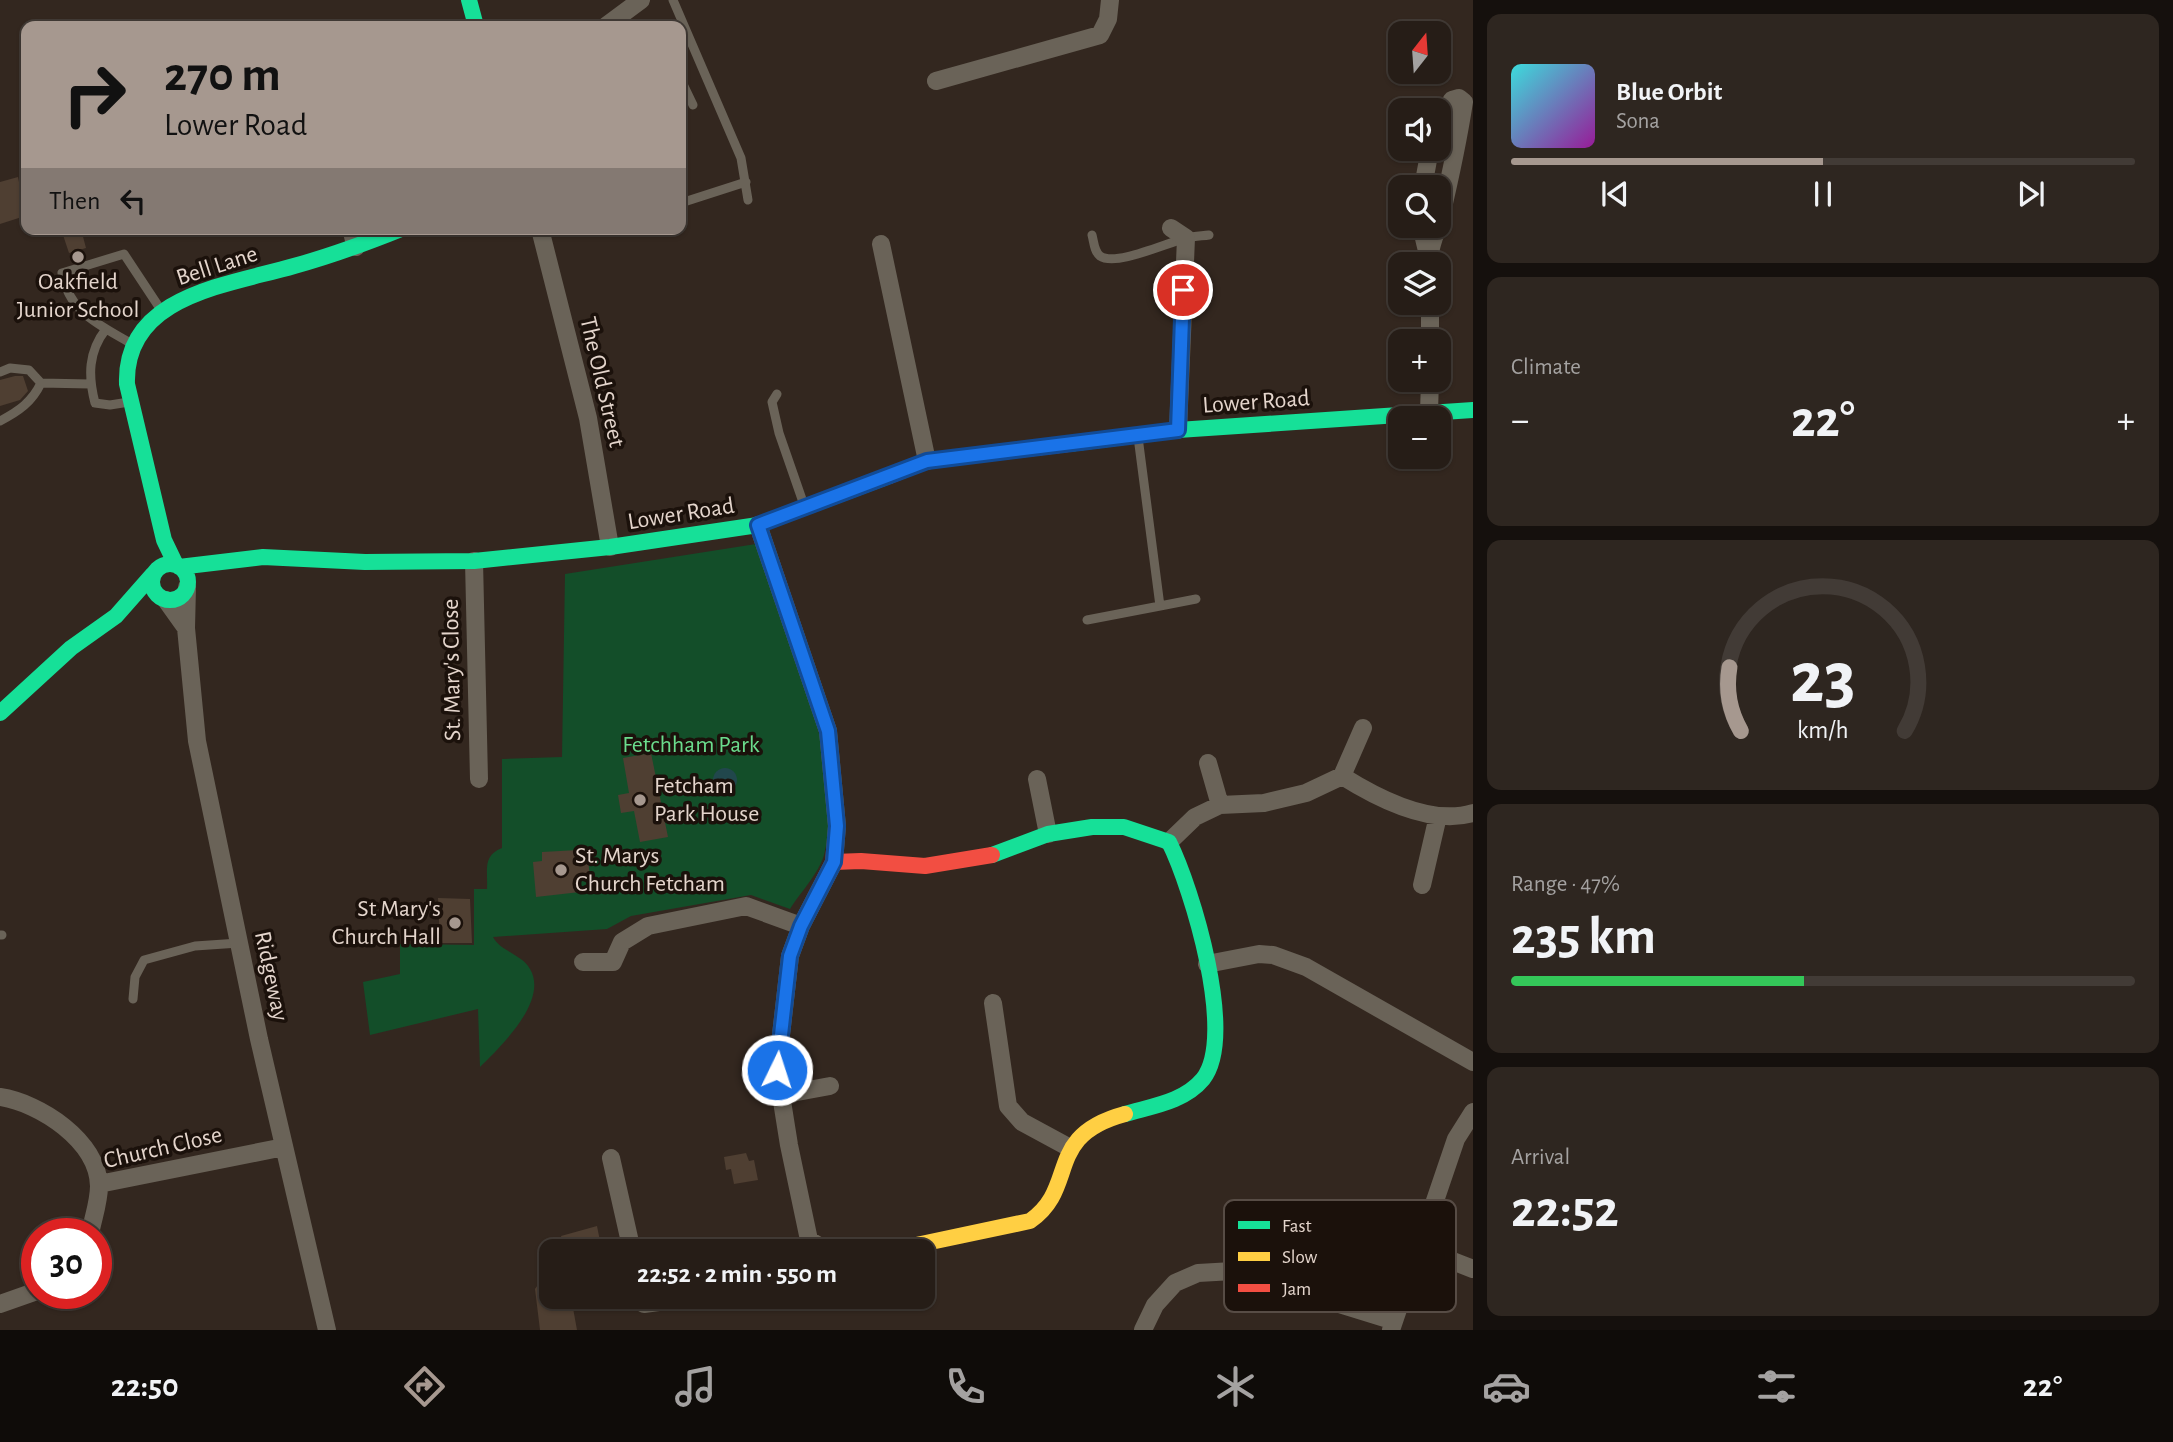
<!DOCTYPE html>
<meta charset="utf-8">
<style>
:root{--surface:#261d17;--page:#2e2620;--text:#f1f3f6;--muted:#a4a2a1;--line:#423b36;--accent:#a6988f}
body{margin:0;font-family:"Alegreya Sans",sans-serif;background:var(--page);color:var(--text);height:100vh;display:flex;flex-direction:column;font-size:26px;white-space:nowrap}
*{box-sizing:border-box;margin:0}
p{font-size:23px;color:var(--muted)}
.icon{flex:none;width:38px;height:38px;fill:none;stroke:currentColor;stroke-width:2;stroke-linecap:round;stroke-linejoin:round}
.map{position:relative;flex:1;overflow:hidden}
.panel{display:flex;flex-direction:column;gap:14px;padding:14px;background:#15100d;width:700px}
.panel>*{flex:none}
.top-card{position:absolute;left:21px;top:21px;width:665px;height:214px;border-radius:14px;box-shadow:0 2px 5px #0004,0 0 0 2px var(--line);background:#a6988f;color:#111;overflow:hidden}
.needle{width:46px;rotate:17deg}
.fabs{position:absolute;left:1388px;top:21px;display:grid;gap:14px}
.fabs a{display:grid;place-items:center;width:63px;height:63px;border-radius:14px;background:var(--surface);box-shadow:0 2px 5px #0004,0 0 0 2px var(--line);font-size:35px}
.speed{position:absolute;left:21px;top:1218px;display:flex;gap:14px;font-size:35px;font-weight:700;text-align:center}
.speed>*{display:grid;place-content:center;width:91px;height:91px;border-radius:50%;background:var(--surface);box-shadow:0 2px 5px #0004,0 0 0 2px var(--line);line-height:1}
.speed .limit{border:10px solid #d22;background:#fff;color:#111}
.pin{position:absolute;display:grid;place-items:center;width:60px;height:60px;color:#fff;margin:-30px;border:4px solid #fff;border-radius:50%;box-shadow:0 2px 7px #0007}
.me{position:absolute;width:77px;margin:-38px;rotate:4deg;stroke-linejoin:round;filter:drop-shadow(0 0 5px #0008)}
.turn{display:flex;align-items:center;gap:24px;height:147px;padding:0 28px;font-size:32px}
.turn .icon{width:91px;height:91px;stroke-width:2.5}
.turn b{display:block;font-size:49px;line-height:60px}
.then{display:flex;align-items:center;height:66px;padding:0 28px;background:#0003;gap:14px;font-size:26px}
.big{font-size:52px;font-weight:700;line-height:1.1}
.panel .card{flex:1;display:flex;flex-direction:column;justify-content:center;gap:10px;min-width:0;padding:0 24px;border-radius:14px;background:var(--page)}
.panel .dial{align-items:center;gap:0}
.dial svg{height:182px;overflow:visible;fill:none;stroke:var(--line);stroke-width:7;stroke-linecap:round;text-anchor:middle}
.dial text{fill:var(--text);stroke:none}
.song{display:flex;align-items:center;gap:21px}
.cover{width:84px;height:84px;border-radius:10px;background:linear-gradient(135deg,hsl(180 70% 55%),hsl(300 70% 35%))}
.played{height:7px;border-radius:4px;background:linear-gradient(90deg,var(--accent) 50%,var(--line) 50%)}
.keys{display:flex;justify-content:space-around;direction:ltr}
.heat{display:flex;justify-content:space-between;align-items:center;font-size:38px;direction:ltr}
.charge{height:10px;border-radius:5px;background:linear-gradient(90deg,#34c759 47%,var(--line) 0)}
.trip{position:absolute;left:539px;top:1239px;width:396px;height:70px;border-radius:14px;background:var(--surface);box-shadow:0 2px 5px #0004,0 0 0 2px var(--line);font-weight:700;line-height:70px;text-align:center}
.dock{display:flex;height:112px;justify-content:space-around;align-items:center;background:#0f0c09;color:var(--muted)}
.dock .icon{width:49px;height:49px}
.dock .current{color:var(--accent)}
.dock b{font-size:32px;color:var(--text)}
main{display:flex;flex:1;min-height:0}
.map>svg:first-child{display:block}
.green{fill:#134e29}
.water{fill:#21474c}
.building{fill:#4f3f32}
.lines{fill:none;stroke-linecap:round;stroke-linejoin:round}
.lane{stroke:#6a6358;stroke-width:9}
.street{stroke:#6a6358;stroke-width:18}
.fast{stroke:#16e098;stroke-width:16}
.slow{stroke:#ffcf43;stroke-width:16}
.jam{stroke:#f24e42;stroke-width:16}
.route-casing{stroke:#114b97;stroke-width:18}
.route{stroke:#1a73e8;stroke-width:12}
.poi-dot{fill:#a6988f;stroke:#1b110b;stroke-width:2.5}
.labels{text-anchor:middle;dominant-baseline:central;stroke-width:7;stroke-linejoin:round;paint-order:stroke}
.street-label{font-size:24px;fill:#e4d5cc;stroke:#1b110b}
.poi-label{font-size:24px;fill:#e4d5cc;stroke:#1b110b;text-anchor:start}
.park-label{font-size:24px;fill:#6bdc8d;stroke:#1b110b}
.key{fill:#1b110b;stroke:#574c45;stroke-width:2}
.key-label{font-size:19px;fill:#e4d5cc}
</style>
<main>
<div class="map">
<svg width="1473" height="1330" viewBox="0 0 1473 1330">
<rect width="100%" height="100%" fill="#33271f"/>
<path class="green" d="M756,544C786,630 847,765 824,855C819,873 800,893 790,909L751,895L631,916L607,929L493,937C501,952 522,954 530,969C549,1001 500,1047 480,1067L478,1009L370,1035L363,982L400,974V944L474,945V889H487C488,870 482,856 502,848V759L562,757L565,574Z"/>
<path class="water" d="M713 780a12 12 0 1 1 24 0a12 12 0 1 1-24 0Z"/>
<path class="building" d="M18,177L19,182L26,180V208L23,209L25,216L0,224V182Z
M61,229H81L86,248L69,253Z
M15,376H23L28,391L20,400L0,406V380Z
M651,753L668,837L640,842L634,811L621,813L618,795L629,793L623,758Z
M578,850L579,859L588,858L590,878L579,879L580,892L536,897L533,862L542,861V852Z
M438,898L470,899L472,943H440Z
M746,1153L749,1161L754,1160L758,1180L734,1184L731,1169L726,1170L724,1157Z
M597,1226L602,1251H565L561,1236Z
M551,1266V1297H571L577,1330H540L535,1289Z"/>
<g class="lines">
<path class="lane" d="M673,0L741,158L748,200
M681,80L693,105
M687,201L746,182
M1092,235C1094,242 1094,251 1100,256C1116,267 1168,242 1187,238C1194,236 1202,236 1209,235
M106,329C88,352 88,376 95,403L110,405L129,402
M132,344C100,325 69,313 62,273L124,254L161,310
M0,372L10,368L29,370L41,383L90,384
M777,394L772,402L779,433L804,505
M0,421C19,411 32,402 41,383
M1160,606L1196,599
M1087,620L1160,606L1138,437
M0,935H2
M133,999L135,977L144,960L195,946L239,943"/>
<path class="street" d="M606,26L641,0
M936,81L1100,35L1108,19L1110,0
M1423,187L1430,149
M1421,226L1428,255
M1171,228L1186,238L1178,430
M351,229L356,247
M540,229L588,418L610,547
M881,244L927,461
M1429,264C1428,248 1437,232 1441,216C1450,178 1458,141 1464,102L1459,98L1452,100L1438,123
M1430,303V341
M1429,412L1430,380
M758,525L828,731L837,826L834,862L801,926L790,956L777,1070L789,1145L809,1240L827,1251
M474,561L479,779
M187,587L186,628L197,741L259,1039L327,1330
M166,600L186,628
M1208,763L1220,805
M1342,776C1377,798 1431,826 1473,813
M1037,779L1048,834
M1169,842L1195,817L1220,805L1264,803L1306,793L1342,776L1363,728
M1422,885L1438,816
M583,962H613L622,942L648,926L746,906L801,926
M1207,964L1259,954L1273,955L1306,967L1473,1062
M993,1003L1008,1106L1022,1122L1070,1148
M781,1095L830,1086
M0,1097C40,1103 98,1141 99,1186C99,1202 93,1218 90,1234
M611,1158L632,1251
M99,1184L284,1147
M1419,1248L1473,1269
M643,1297L644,1304L695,1297
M0,1304L37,1291
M1143,1330L1155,1305L1175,1283L1198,1273L1233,1271L1394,1321
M1391,1330L1456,1139L1473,1112"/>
<path class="fast" d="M469,0L476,26
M1068,444L1178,430L1473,410
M152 582a18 18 0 1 1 36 0a18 18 0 1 1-36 0Z
M176,565L164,540L127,384C124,295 229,285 294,266C331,256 366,243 401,229
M179,567L263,557L365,562L474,561L610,547L758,525L889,476
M0,713L71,648L116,616L153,574
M992,855L1048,834L1092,827H1124L1169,842C1192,888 1237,1036 1203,1079C1184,1102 1152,1106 1125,1114"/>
<path class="slow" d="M888,1251L1030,1221C1079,1187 1043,1136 1125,1114"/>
<path class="jam" d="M889,476L927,461L1068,444
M834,862L861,861L925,866L992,855"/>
</g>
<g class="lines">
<g class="route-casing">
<path id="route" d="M777,1070L790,956L801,926L834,862L837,826L828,731L758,525L927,461L1178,430L1183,290"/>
</g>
<use href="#route" class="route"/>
</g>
<g class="poi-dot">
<circle cx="78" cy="257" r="7"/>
<circle cx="640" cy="800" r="7"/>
<circle cx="561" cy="870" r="7"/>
<circle cx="455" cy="923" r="7"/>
</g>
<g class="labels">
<g class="street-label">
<text transform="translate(217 266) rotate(-18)">Bell Lane</text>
<text transform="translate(602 382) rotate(77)">The Old Street</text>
<text transform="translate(1256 402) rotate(-4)">Lower Road</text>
<text transform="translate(681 514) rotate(-9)">Lower Road</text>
<text transform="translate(452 670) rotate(-91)">St. Mary's Close</text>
<text transform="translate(271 976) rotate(78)">Ridgeway</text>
<text transform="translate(163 1148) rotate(-13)">Church Close</text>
</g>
<g class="poi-label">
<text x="78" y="282" text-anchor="middle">Oakfield<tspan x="78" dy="28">Junior School</tspan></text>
<text x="654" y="786">Fetcham<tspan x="654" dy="28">Park House</tspan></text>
<text x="575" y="856">St. Marys<tspan x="575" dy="28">Church Fetcham</tspan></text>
<text x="441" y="909" text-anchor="end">St Mary's<tspan x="441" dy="28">Church Hall</tspan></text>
</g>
<g class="park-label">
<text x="691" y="745">Fetchham Park</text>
</g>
</g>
<rect x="1224" y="1200" width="232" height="112" rx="10" class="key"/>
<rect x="1238" y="1221" width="32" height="8" fill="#16e098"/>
<rect x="1238" y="1252" width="32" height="9" fill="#ffcf43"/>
<rect x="1238" y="1284" width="32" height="8" fill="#f24e42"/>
<g class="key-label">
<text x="1282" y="1232">Fast</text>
<text x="1282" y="1263">Slow</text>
<text x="1282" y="1295">Jam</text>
</g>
</svg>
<div class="fabs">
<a><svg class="needle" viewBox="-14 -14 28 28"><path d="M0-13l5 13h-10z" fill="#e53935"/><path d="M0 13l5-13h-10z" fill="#a4a2a1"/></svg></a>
<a><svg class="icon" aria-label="sound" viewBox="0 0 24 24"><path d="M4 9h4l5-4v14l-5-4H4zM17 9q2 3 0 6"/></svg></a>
<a><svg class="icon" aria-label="search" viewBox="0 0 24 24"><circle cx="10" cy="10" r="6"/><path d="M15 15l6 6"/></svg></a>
<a><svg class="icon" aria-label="layers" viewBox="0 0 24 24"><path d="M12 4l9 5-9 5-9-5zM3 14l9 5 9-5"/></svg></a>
<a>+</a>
<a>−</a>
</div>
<div class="speed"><div class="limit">30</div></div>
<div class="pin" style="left:1183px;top:290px;background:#d93025"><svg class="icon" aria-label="arrive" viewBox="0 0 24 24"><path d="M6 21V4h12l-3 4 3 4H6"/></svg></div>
<svg class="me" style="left:777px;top:1070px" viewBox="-20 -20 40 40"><circle r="17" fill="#1a73e8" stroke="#fff" stroke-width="3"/><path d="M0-11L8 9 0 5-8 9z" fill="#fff"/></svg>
<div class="trip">22:52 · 2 min · 550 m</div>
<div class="top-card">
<div class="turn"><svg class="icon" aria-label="right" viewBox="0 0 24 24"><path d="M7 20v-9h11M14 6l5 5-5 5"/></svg><div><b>270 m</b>Lower Road</div></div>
<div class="then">Then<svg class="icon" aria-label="left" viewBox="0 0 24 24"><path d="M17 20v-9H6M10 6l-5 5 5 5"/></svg></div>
</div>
</div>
<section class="panel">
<div class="card">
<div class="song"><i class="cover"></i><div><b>Blue Orbit</b><p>Sona</p></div></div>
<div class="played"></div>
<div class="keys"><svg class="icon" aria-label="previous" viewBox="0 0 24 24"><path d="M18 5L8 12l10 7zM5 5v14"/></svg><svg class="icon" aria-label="pause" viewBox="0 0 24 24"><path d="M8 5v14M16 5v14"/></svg><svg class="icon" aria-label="next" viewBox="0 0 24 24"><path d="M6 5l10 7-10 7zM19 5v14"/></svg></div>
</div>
<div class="card"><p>Climate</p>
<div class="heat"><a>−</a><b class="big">22°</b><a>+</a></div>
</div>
<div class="card dial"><svg viewBox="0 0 100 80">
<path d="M14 69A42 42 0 1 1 86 69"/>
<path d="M14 69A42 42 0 0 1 9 41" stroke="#a6988f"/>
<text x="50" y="56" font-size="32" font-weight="700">23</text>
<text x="50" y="72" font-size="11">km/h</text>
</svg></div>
<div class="card"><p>Range · 47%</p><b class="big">235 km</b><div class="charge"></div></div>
<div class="card"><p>Arrival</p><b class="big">22:52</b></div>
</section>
</main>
<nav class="dock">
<b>22:50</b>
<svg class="icon current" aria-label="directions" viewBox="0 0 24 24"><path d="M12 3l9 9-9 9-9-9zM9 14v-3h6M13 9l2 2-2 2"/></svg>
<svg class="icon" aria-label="music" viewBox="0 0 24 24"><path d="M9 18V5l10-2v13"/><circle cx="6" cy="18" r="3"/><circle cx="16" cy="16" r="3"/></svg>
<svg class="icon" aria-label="phone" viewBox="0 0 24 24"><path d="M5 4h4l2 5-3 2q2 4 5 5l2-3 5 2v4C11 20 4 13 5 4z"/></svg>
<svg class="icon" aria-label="climate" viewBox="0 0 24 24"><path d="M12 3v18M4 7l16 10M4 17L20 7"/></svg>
<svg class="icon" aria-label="car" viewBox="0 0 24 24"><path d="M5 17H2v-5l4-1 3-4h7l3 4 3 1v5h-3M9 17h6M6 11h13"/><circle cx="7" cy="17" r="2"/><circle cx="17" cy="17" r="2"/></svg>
<svg class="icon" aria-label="filters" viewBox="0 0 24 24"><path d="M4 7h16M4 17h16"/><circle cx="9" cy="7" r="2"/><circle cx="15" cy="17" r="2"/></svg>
<b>22°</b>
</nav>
